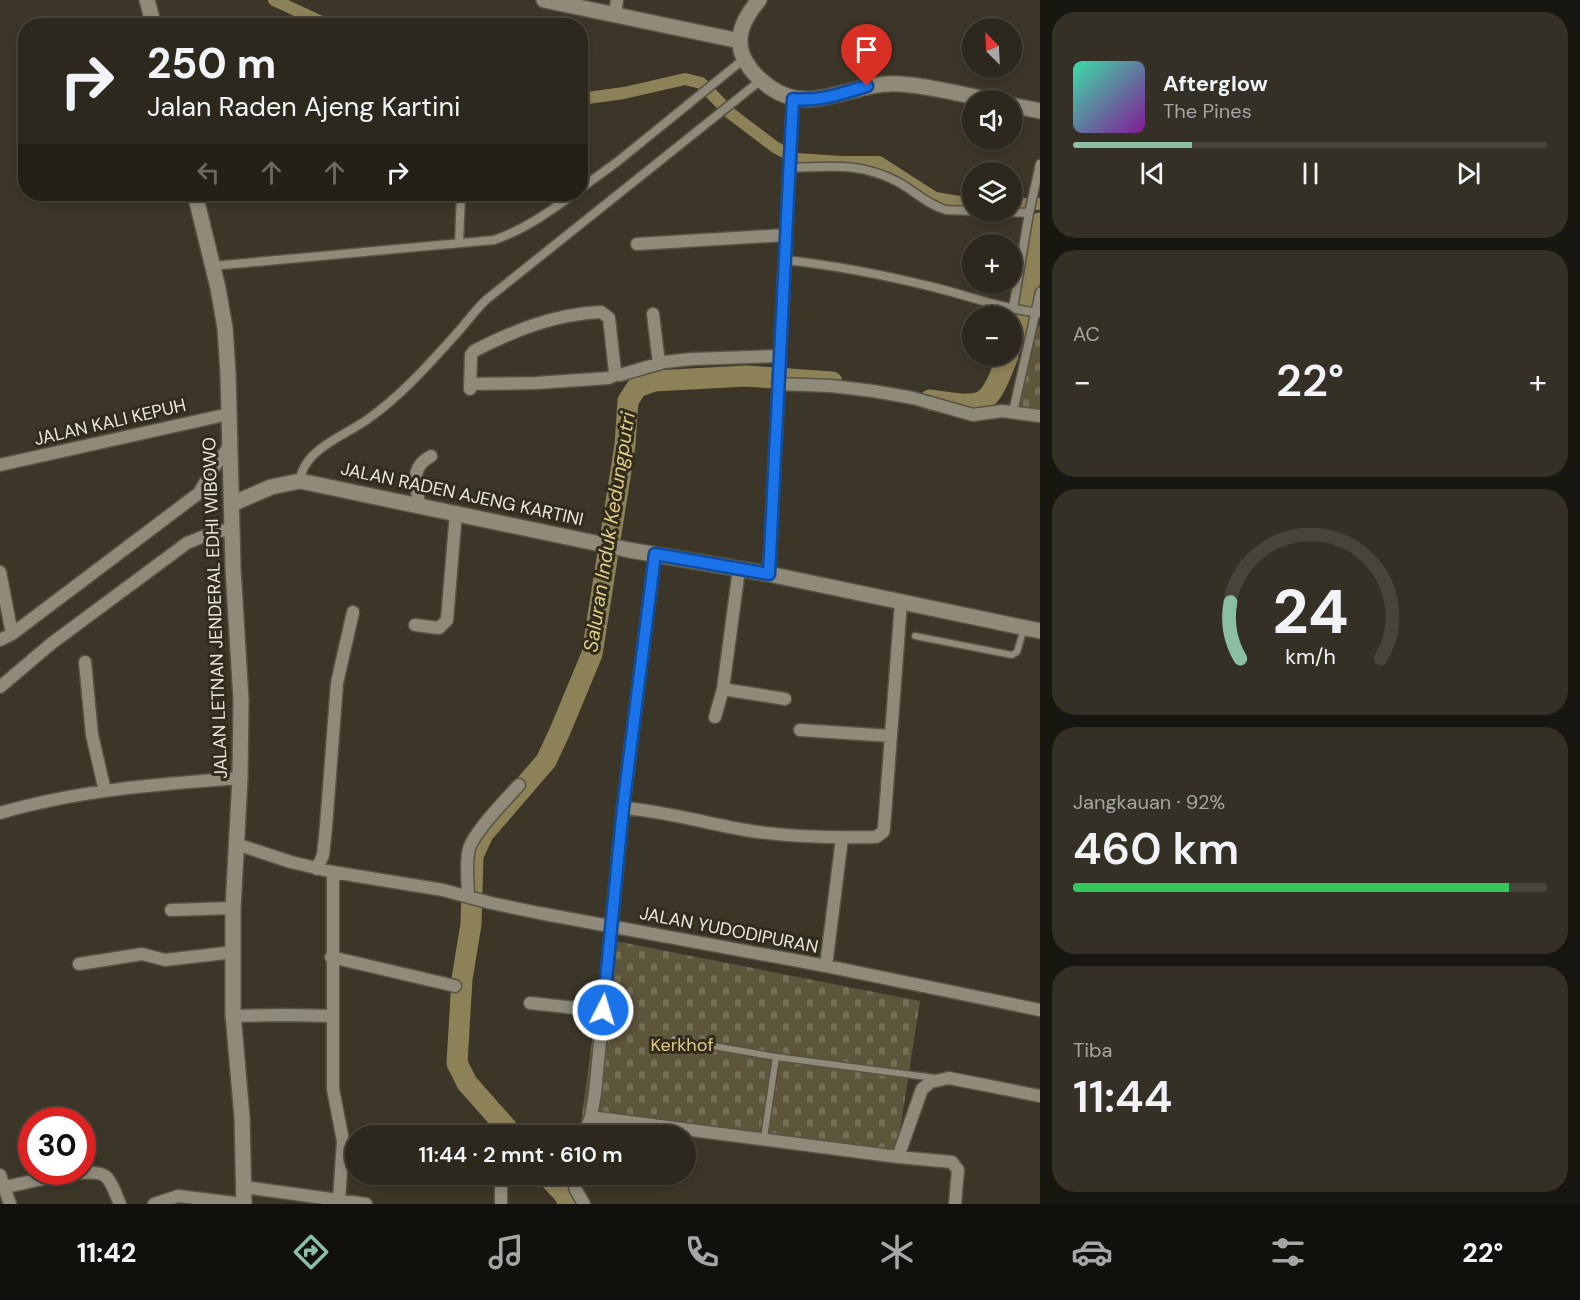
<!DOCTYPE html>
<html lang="id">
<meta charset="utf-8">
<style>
:root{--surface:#2c281d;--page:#343026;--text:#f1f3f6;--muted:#a6a6a4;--line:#48443b;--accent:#8abfa5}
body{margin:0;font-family:"DM Sans",sans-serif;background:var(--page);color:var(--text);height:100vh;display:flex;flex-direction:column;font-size:22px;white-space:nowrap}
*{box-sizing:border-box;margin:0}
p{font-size:20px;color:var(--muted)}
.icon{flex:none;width:33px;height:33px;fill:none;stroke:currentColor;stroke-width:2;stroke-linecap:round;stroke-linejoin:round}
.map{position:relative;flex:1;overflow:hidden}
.panel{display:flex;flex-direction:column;gap:12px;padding:12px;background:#181610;width:540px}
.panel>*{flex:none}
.banner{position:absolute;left:18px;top:18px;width:570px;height:183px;border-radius:24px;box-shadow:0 3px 9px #0003,0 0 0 2px var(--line);background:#2c281d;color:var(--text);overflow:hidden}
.needle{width:39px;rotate:336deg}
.fabs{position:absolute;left:962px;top:18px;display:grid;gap:12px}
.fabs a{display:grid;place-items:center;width:60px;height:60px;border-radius:50%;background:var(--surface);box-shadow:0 3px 9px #0003,0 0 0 2px var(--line);font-size:30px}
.speed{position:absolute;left:18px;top:1107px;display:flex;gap:12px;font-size:30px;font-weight:700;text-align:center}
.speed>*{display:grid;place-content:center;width:78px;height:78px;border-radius:50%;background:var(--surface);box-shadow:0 3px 9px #0003,0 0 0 2px var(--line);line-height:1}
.speed .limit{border:9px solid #d22;background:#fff;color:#111}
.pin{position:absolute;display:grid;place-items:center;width:51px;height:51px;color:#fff;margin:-62px -26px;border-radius:50% 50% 50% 0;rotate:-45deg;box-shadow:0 0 6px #0007}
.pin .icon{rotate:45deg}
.me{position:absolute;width:66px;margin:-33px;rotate:5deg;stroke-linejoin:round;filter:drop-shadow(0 0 4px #0008)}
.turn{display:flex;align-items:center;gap:21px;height:126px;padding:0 30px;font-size:27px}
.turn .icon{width:78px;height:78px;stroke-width:2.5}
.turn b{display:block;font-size:42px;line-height:51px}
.lanes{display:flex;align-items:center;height:57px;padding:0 30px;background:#0003;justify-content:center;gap:30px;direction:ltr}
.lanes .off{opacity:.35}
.big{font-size:45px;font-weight:600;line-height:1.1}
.panel .tile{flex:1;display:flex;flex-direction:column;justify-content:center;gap:9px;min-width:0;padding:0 21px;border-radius:24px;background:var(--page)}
.panel .dial{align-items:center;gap:0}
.dial svg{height:156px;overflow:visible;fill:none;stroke:var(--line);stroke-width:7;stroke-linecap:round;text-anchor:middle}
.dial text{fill:var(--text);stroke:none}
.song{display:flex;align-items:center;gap:18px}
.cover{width:72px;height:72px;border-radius:9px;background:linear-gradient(135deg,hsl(160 70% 55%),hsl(290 70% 35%))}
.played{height:6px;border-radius:3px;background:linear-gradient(90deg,var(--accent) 25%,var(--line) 25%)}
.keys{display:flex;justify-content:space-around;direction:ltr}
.heat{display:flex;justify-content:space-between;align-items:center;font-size:33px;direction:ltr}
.charge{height:9px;border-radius:4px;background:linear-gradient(90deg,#34c759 92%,var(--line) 0)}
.trip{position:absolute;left:345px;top:1125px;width:351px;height:60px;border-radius:30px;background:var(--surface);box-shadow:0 3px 9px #0003,0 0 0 2px var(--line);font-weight:600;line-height:60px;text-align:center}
.dock{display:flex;height:96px;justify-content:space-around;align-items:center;background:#12100c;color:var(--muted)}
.dock .icon{width:42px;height:42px}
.dock .selected{color:var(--accent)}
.dock b{font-size:27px;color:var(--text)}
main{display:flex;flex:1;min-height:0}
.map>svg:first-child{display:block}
.cemetery{fill:url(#cemetery-stones)}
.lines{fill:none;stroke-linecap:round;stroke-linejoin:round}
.canal{stroke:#8d8157;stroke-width:12}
.river{stroke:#8d8157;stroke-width:21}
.service-casing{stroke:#565345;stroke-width:9}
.pedestrian-casing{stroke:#565345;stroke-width:11}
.minor-casing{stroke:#565345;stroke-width:15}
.tertiary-casing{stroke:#565345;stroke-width:18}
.service{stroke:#8f8a79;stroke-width:6}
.pedestrian{stroke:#8f8a79;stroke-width:8}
.minor{stroke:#8f8a79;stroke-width:12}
.tertiary{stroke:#8f8a79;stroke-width:15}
.route-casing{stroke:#114b97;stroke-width:15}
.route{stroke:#1a73e8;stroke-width:10}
.labels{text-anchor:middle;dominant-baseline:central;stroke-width:6;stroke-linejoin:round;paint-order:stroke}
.street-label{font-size:18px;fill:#ebe9df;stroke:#312c1d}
.park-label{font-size:18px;fill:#deca85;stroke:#312c1d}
.water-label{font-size:20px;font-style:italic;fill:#e0cc87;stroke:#312c1d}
</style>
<main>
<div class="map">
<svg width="1040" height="1204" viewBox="0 0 1040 1204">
<defs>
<pattern id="cemetery-stones" width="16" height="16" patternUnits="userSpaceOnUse" patternTransform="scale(1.5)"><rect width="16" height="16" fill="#5e563b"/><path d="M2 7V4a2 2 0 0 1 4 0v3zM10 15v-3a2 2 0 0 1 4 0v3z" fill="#756e57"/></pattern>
</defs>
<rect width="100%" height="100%" fill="#3b3627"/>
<path class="cemetery" d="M1033,325L1040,326V418L1013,412Z
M605,939L920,1001L896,1157L581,1123Z"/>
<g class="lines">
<path class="canal" d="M274,0L330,26
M580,99L624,93L685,79L701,83L730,113L775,147L797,159L841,162H879L935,198L972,204
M1011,204H1040"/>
<path class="river" d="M1011,347C1026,307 1034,265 1040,223
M930,400C987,408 987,409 1008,356
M514,1136L467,1083L457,1063L462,979L471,924L473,856L483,834L546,761L560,731L592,654L625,445L628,401L637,387L654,381L746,376L832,382
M545,1174L564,1194L569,1204"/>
<g class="service-casing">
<path id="service" d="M915,636L1012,655L1017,652L1024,628
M674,1039L776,1057L935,1078
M764,1138L776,1057"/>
</g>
<g class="pedestrian-casing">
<path id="pedestrian" d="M789,168C831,167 859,162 898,182C914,191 928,205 946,210L1029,213
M580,189L617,162L744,59
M459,243L461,194
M784,260C834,265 884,275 933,287C969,296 1004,309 1040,313
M212,266L494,240C524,230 549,212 574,194
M1013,309L1029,213L1040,164
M1013,412L1040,292
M300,481C303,449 345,436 368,419C401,396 430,363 457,333C467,322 476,309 487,299L761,80"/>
</g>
<g class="minor-casing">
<path id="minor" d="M615,16L617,0
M637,244L785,235
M653,314L659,364
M470,384L536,383L609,378L617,374
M778,384L831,386L873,391L913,398L973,415L1002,411L1040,416
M470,389L471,355L474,351C515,330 555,314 601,312L609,318L615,372L620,375L664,362L692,359L779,356
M0,465L229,414
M419,505C417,483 409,468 431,456
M739,569L723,689L785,699
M0,572L12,634
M769,574L793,99
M415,625L439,628L447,620L456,512
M0,640L12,634L199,493L214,467L231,444
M85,662L92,735L105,791
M0,687L52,643L187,543L217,531L233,530
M715,717L723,689
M800,730L891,736
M623,808C666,811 708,824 751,831C792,837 834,838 876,837L883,832L884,828L901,602
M0,813C78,790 159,784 240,778
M236,844L291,862L333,872L443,890L491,903L539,913L826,966L1040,1010
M317,869L323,855L326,827L337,683L353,612
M333,872V1089L343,1141L339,1200
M468,897C468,882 465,864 469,849C473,833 507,798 519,785
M171,910L233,908
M331,957L455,986
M79,964L142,954L165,960L234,952
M826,966L842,838
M530,1003L603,1011
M233,1016L285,1015L332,1016
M591,1117L898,1157L922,1089L931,1082L949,1078L1040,1096
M583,1136L591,1117L595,1093L623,808L655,554
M898,1157L952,1162L958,1170L955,1204
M501,1174V1204
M572,1174L576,1190L584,1204
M0,1175L10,1204
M5,1187C23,1184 91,1165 105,1176C112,1181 116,1196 120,1204
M244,1187L366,1204
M154,1204L178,1196L243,1204"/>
</g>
<g class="tertiary-casing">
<path id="tertiary" d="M147,0L154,26
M544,0L740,41
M759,0C744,18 732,39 746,62C752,73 761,81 771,88C813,117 854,80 900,84C930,86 960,94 990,100
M1011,105L1040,111
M195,194L218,288L225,328L228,373L233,568L241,700L240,778L233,908V1014L242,1117L244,1204
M232,504L271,487L300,481L629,550L769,574L1040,631"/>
</g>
<use href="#service" class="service"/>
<use href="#pedestrian" class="pedestrian"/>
<use href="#minor" class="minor"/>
<use href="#tertiary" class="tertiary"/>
</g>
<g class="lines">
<g class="route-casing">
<path id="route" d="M603,1010L623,808L655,554L769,574L793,99C819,102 843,93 867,86"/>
</g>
<use href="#route" class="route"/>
</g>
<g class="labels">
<g class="street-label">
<text transform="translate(110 422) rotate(-13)">JALAN KALI KEPUH</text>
<text transform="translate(462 494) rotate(12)">JALAN RADEN AJENG KARTINI</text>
<text transform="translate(215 608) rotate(-92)">JALAN LETNAN JENDERAL EDHI WIBOWO</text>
<text transform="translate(729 930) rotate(11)">JALAN YUDODIPURAN</text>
</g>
<g class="park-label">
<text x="682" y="1045">Kerkhof</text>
</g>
<g class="water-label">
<text transform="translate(609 532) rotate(-81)">Saluran Induk Kedungputri</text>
</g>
</g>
</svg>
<div class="fabs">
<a><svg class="needle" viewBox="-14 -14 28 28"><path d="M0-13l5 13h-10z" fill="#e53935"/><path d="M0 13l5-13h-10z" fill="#a6a6a4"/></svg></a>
<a><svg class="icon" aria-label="sound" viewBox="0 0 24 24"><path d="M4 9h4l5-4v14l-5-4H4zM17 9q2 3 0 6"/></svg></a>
<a><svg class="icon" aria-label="layers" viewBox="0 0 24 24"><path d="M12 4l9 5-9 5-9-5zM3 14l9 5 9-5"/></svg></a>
<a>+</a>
<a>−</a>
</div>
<div class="speed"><div class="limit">30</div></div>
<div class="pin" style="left:867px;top:86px;background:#d93025"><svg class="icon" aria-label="arrive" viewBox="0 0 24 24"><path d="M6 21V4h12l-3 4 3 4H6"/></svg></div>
<svg class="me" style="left:603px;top:1010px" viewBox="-20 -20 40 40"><circle r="17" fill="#1a73e8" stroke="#fff" stroke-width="3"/><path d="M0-11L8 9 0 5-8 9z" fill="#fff"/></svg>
<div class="trip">11:44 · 2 mnt · 610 m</div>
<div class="banner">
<div class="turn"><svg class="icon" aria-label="right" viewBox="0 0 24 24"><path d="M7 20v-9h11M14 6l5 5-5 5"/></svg><div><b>250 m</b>Jalan Raden Ajeng Kartini</div></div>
<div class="lanes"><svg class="icon off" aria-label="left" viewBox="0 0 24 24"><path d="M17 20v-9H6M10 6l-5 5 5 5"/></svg><svg class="icon off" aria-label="ahead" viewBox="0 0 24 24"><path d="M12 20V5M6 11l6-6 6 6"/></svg><svg class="icon off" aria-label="ahead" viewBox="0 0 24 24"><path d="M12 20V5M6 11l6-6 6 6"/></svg><svg class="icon" aria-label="right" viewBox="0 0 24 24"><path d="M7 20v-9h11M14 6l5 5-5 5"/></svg></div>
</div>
</div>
<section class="panel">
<div class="tile">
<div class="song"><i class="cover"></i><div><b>Afterglow</b><p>The Pines</p></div></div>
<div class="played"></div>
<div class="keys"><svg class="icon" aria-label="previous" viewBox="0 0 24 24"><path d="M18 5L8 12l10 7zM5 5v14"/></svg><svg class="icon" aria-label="pause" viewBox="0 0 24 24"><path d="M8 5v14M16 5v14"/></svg><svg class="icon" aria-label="next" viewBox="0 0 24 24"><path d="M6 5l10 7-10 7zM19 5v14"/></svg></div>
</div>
<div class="tile"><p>AC</p>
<div class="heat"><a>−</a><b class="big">22°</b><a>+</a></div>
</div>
<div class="tile dial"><svg viewBox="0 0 100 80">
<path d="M14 69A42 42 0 1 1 86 69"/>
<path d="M14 69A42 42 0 0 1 9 40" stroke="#8abfa5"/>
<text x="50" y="56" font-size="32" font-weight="700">24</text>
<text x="50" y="72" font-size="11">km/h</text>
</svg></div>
<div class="tile"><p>Jangkauan · 92%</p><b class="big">460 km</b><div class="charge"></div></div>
<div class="tile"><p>Tiba</p><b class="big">11:44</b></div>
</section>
</main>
<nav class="dock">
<b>11:42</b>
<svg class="icon selected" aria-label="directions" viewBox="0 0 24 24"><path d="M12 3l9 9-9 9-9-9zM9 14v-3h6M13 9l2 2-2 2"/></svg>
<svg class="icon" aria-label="music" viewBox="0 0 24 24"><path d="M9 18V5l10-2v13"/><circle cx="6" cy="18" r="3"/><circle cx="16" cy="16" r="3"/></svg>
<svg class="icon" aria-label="phone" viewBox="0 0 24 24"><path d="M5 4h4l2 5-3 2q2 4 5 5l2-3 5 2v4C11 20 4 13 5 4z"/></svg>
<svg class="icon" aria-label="climate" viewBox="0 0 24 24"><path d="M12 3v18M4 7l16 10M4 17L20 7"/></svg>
<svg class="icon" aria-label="car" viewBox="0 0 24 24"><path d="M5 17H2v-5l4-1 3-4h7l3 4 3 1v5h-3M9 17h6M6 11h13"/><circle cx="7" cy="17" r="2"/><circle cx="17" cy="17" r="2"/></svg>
<svg class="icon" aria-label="filters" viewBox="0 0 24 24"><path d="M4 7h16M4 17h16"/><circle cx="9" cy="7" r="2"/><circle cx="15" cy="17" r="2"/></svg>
<b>22°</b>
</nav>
